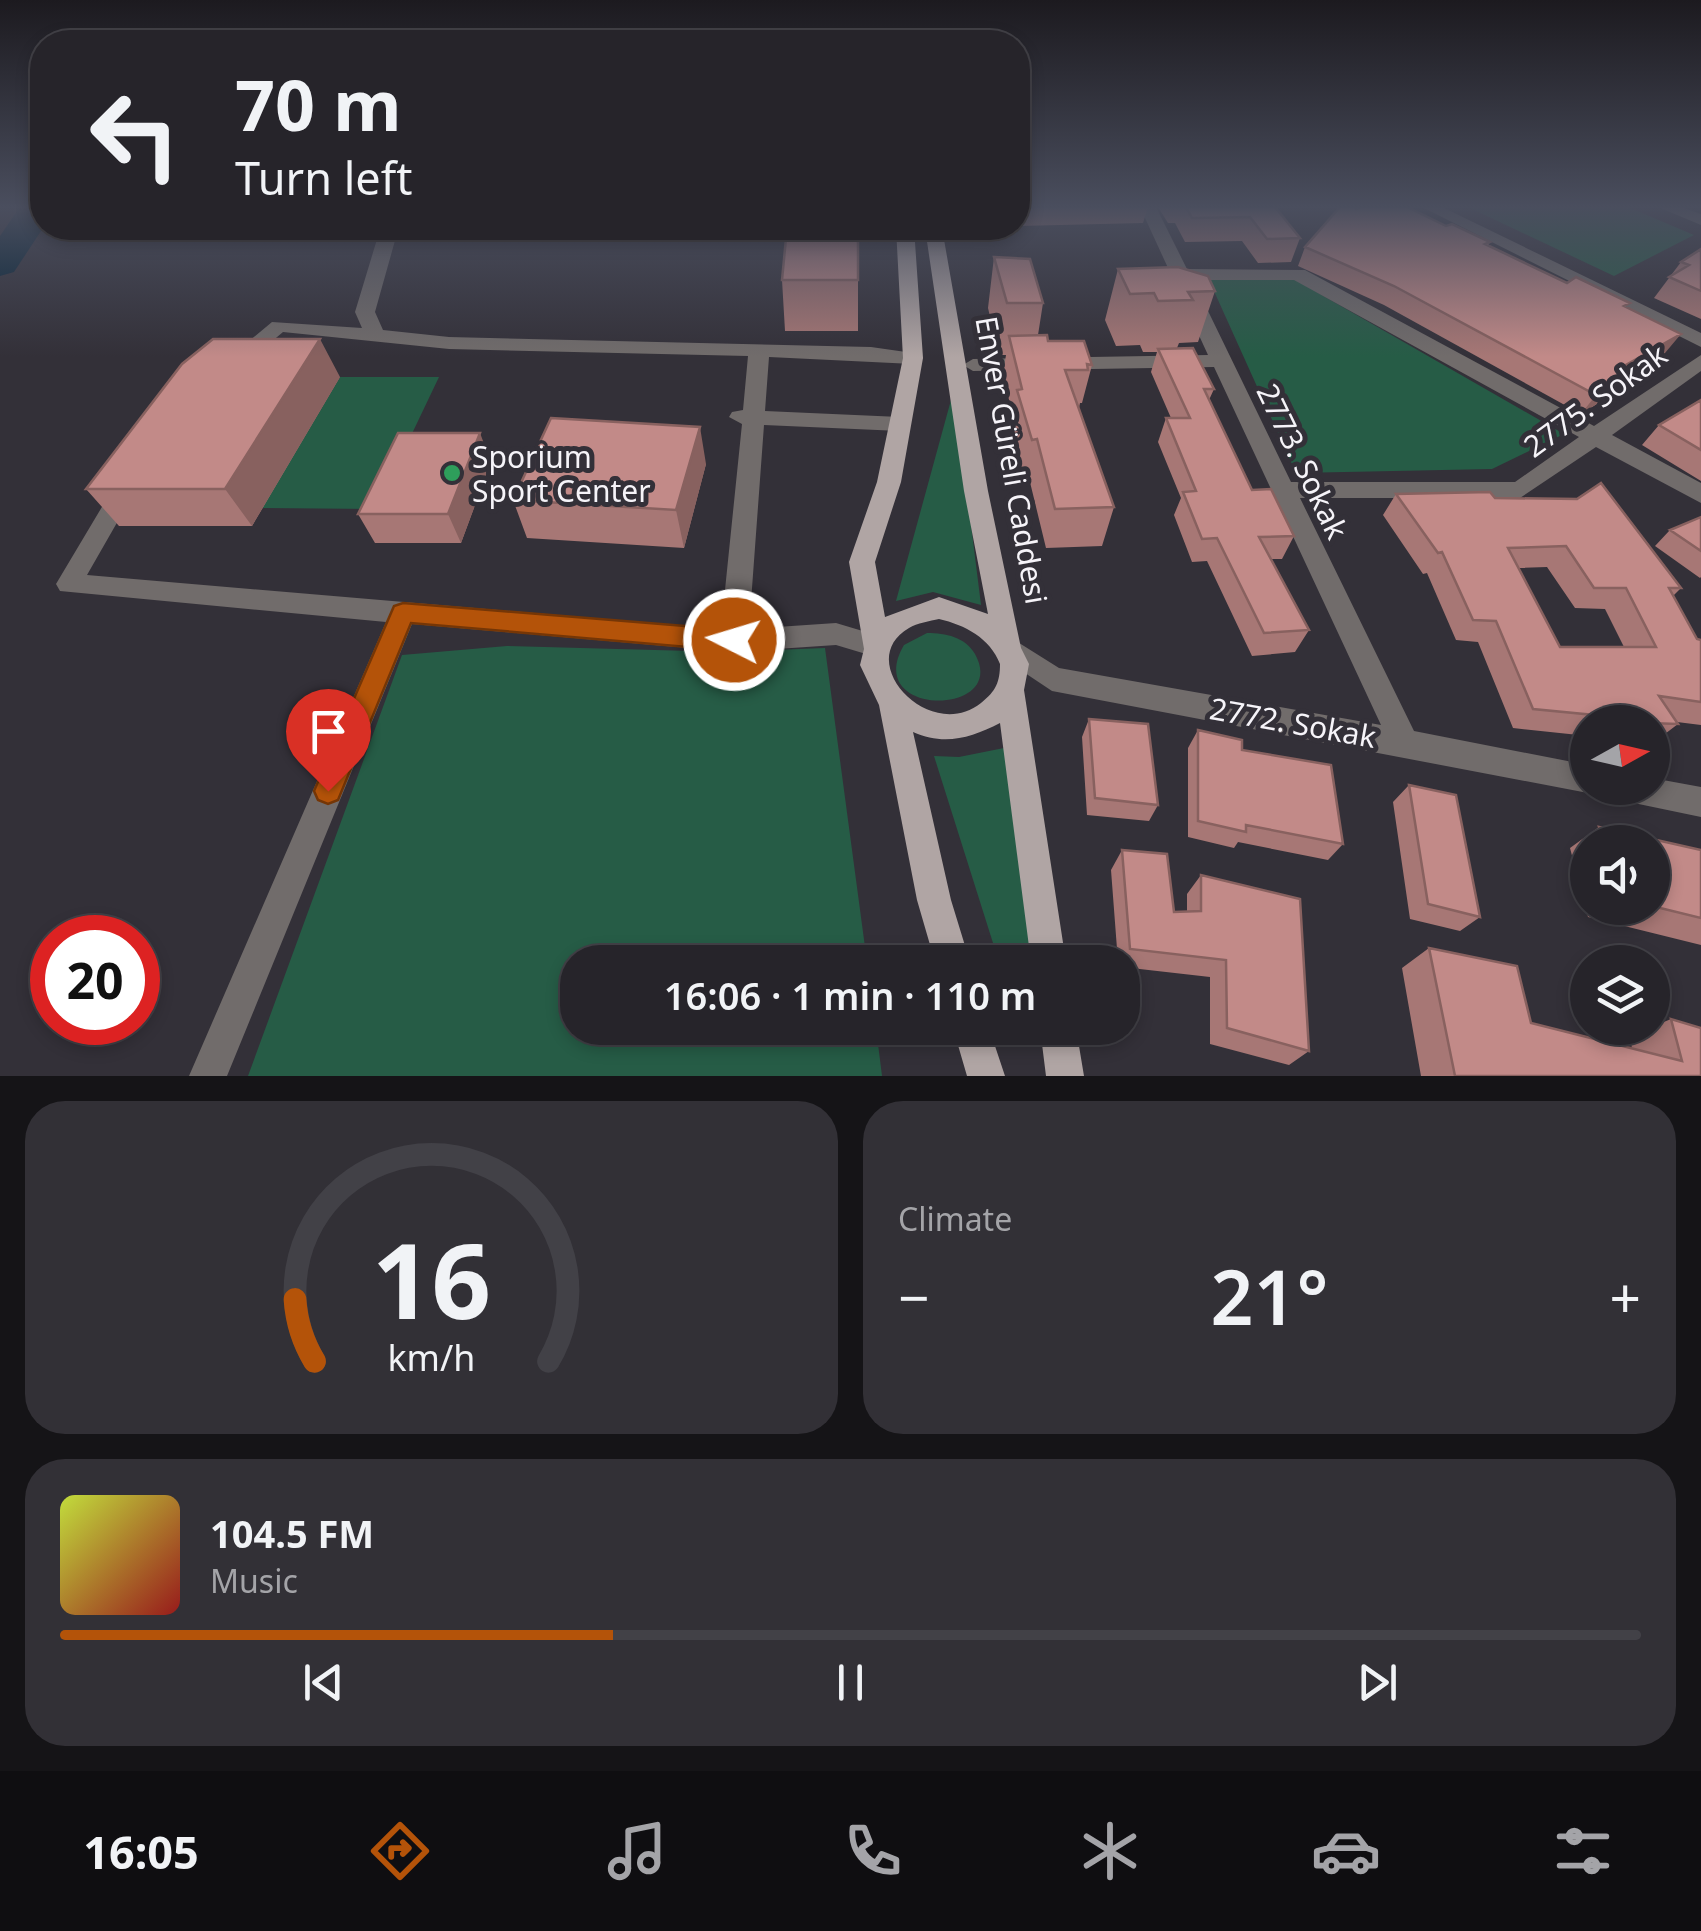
<!DOCTYPE html>
<meta charset="utf-8">
<style>
:root{--surface:#26242a;--page:#323036;--text:#f1f3f6;--muted:#a4a4a8;--line:#424147;--accent:#b45309}
body{margin:0;font-family:"Noto Sans",sans-serif;background:var(--page);color:var(--text);height:100vh;display:flex;flex-direction:column;font-size:38px;white-space:nowrap}
*{box-sizing:border-box;margin:0}
p{font-size:32px;color:var(--muted)}
.icon{flex:none;width:55px;height:55px;fill:none;stroke:currentColor;stroke-width:2;stroke-linecap:round;stroke-linejoin:round}
.map{position:relative;height:1076px;overflow:hidden}
.details{display:flex;flex-direction:column;gap:25px;padding:25px;background:#151417;flex:1}
.details>*{flex:none}
.hud{position:absolute;left:30px;top:30px;width:1000px;height:210px;border-radius:40px;box-shadow:0 5px 15px #0003,0 0 0 2px var(--line);background:#26242a;color:var(--text);overflow:hidden}
.needle{width:65px;rotate:82deg}
.fabs{position:absolute;left:1570px;top:705px;display:grid;gap:20px}
.fabs a{display:grid;place-items:center;width:100px;height:100px;border-radius:50%;background:var(--surface);box-shadow:0 5px 15px #0003,0 0 0 2px var(--line);font-size:50px}
.speed{position:absolute;left:30px;top:915px;display:flex;gap:20px;font-size:50px;font-weight:700;text-align:center}
.speed>*{display:grid;place-content:center;width:130px;height:130px;border-radius:50%;background:var(--surface);box-shadow:0 5px 15px #0003,0 0 0 2px var(--line);line-height:1}
.speed .limit{border:15px solid #d22;background:#fff;color:#111}
.pin{position:absolute;display:grid;place-items:center;width:85px;height:85px;color:#fff;margin:-102px -42px;border-radius:50% 50% 50% 0;rotate:-45deg;box-shadow:0 0 10px #0007}
.pin .icon{rotate:45deg}
.me{position:absolute;width:110px;margin:-55px;rotate:275deg;stroke-linejoin:round;filter:drop-shadow(0 0 8px #0008)}
.turn{display:flex;align-items:center;gap:35px;height:210px;padding:0 40px;font-size:45px}
.turn .icon{width:130px;height:130px;stroke-width:2.5}
.turn b{display:block;font-size:70px;line-height:85px}
.big{font-size:75px;font-weight:600;line-height:1.1}
.details .tile{flex:1;display:flex;flex-direction:column;justify-content:center;gap:15px;min-width:0;padding:0 35px;border-radius:40px;background:var(--page)}
.details .dial{align-items:center;gap:0}
.dial svg{height:260px;overflow:visible;fill:none;stroke:var(--line);stroke-width:7;stroke-linecap:round;text-anchor:middle}
.dial text{fill:var(--text);stroke:none}
.song{display:flex;align-items:center;gap:30px}
.cover{width:120px;height:120px;border-radius:15px;background:linear-gradient(135deg,hsl(70 70% 55%),hsl(0 70% 35%))}
.played{height:10px;border-radius:5px;background:linear-gradient(90deg,var(--accent) 35%,var(--line) 35%)}
.keys{display:flex;justify-content:space-around;direction:ltr}
.heat{display:flex;justify-content:space-between;align-items:center;font-size:55px;direction:ltr}
.details .tiles{flex:1;display:grid;gap:25px;grid-template-columns:1fr 1fr}
.tile:last-child{grid-column:span 2}
.trip{position:absolute;left:560px;top:945px;width:580px;height:100px;border-radius:40px;background:var(--surface);box-shadow:0 5px 15px #0003,0 0 0 2px var(--line);font-weight:600;line-height:100px;text-align:center}
.menu{display:flex;height:160px;justify-content:space-around;align-items:center;background:#0f0e11;color:var(--muted)}
.menu .icon{width:70px;height:70px}
.menu .current{color:var(--accent)}
.menu b{font-size:45px;color:var(--text)}
.map>svg:first-child{display:block}
.green{fill:#265c46}
.lines{fill:none;stroke-linecap:round;stroke-linejoin:round}
.river{fill:#002135;fill-rule:evenodd}
.minor{fill:#716c6b;fill-rule:evenodd}
.major{fill:#b0a5a4;fill-rule:evenodd}
.wall{fill:#a77775;fill-rule:evenodd}
.shaded-wall{fill:#88615f}
.building{fill:#c28a88;stroke:#88615f;stroke-width:2.5;fill-rule:evenodd}
.route{fill:#b45309;stroke:#753606;stroke-width:2.5}
.leisure-dot{fill:#2e9e5b;stroke:#333038;stroke-width:4}
.labels{text-anchor:middle;dominant-baseline:central;stroke-width:10;stroke-linejoin:round;paint-order:stroke}
.street-label{font-size:30px;fill:#f6f4f9;stroke:#333038}
.poi-label{font-size:30px;fill:#f6f4f9;stroke:#333038;text-anchor:start}
</style>
<div class="map">
<svg width="1701" height="1076" viewBox="0 0 1701 1076">
<rect width="100%" height="100%" fill="#333038"/>
<path class="green" d="M1468,207H1628L1694,235L1614,276Z
M1292,278L1564,434L1492,469L1296,473L1209,280Z
M340,377H439L376,509L262,508Z
M954,389L981,605L933,592L896,601Z
M927,633C946,633 965,637 975,654C1010,717 861,718 904,645Z
M507,646L728,652L825,648L867,962H578V1028H876L882,1076H248L402,655Z
M1009,747L1036,962H999L934,756L959,757Z"/>
<g class="lines">
<path class="river" d="M20,207H42L43,228L14,272L0,276V236Z"/>
<path class="minor" d="M1140,207H1156L1187,269L1305,270L1594,426L1701,355V371L1612,435L1701,483V503L1596,447L1520,498H1300L1414,731L1588,765V788L1599,789L1588,793L1052,691L998,655L994,647L998,639L1008,636L1059,668L1381,725L1214,367L973,371L963,365L973,359L1208,355ZM1193,280H1294L1579,437L1515,482H1291Z
M1422,207H1442L1701,333V347Z
M1658,207H1681L1701,214V225Z
M385,228H403L396,237L375,312L383,330L449,337L871,347L920,354L923,358L920,362L913,364L769,357L765,411L900,417L911,424L900,431L764,425L749,629L836,623L886,638L890,646L886,654L876,657L836,645L734,652L412,624L227,1076H189L386,622L60,591L56,584L118,480L126,478L138,486L87,575L721,629L742,424L729,417L732,412L743,410L748,356L449,349L283,332L244,365H230L227,361L230,357L272,322L362,328L355,312L378,236Z
M1652,778L1701,787V817L1629,802L1618,798L1613,788H1652Z"/>
<path class="major" d="M896,228H914L923,358L901,482L875,562L885,617L939,597L988,614L964,491L925,228H942L988,491L1021,648L1029,664L1024,690L1066,962H1031L1000,723C971,738 944,746 913,732L951,900L970,962H935L917,900L879,705L860,665L864,649L849,562L877,482L903,358ZM939,619C965,625 990,638 1000,664C1000,682 996,691 981,703C929,744 852,661 909,628C917,623 930,621 939,619Z
M953,1028H989L1005,1076H967Z
M1040,1028H1076L1084,1076H1046Z"/>
</g>
<path class="wall" d="M1018,207H1148L1143,223L1018,226Z
M1158,207H1275L1300,238L1291,262L1258,263L1242,241L1185,242L1175,223H1168Z
M1356,209L1446,226L1490,242L1488,246L1567,283L1626,307L1665,353L1626,375L1611,395L1581,414L1384,305L1298,266L1305,247Z
M858,228V331H785L782,280Z
M1701,249V319L1654,298L1681,262Z
M994,257L1043,303L1038,335L1092,365L1082,403H1080L1079,408L1114,507L1102,546L1046,548L1029,478L1024,479L1011,428L1013,417L1003,374L1006,355H999L988,308Z
M1118,269L1215,291L1198,342L1179,343L1177,348L1214,389L1209,400L1252,490L1294,536L1282,559H1271L1309,630L1295,652L1252,656L1207,561L1192,562L1174,515L1181,498L1158,442L1166,418H1171L1151,372L1157,352H1143L1140,345L1116,346L1105,320Z
M340,377L252,526H119L86,489Z
M1701,400V481L1642,445L1659,425Z
M491,462L461,543H375L358,514Z
M706,464L684,548L527,538L513,500Z
M1396,494L1495,498L1681,588L1673,596L1697,639L1701,640V725L1677,722L1678,724L1653,743L1652,722H1588V736L1513,728L1478,642L1456,640L1427,573L1423,574L1383,515ZM1547,567L1575,608L1605,609L1624,647H1560L1519,568Z
M1701,517V577L1700,578L1655,546L1670,530Z
M1089,719L1158,805L1149,821L1087,815L1082,737Z
M1198,730L1242,750L1343,844L1328,860L1238,842L1234,848L1188,837V748Z
M1409,785L1480,917L1460,931L1410,919L1393,802Z
M1599,827L1701,850V945L1588,917L1570,848ZM1588,842H1652V908H1588Z
M1122,850L1174,912H1187V894L1201,875L1309,1051L1289,1065L1210,1044V977L1122,967V962H1118L1111,870Z
M1429,948L1531,1023L1632,1049L1630,1036L1671,1019L1701,1076H1421L1402,968Z"/>
<path class="shaded-wall" d="M1681,334L1665,353L1602,390L1617,370Z
M320,339L340,377L252,526L225,489Z
M1627,375L1611,395L1581,414L1596,395Z
M700,427L706,464L684,548L676,510Z
M480,433L491,462L461,543L448,514Z"/>
<path class="building" d="M1186,207H1275L1300,238L1267,239L1250,217L1192,218Z
M1340,207H1355L1356,209L1361,207H1407L1446,226L1452,224L1490,242L1485,244L1567,283L1576,277L1630,303L1624,306L1681,334L1617,370L1627,375L1596,395L1394,286L1305,247Z
M787,228H858V280H782Z
M1701,249V291L1669,277L1689,265L1681,262Z
M994,257L1030,259L1043,303H1007Z
M1178,267L1208,276L1215,291L1188,292L1193,300L1158,301L1154,293L1130,294L1118,269Z
M1047,335L1048,341H1084L1092,365L1087,364L1088,370H1065L1114,507L1055,509L1037,439L1032,440L1017,390L1022,389L1009,336Z
M213,339H320L225,489H86L182,364Z
M1193,348L1214,389H1204L1252,490L1271,489L1294,536L1259,537L1309,630L1264,633L1217,538L1202,539L1183,492L1196,491L1166,418H1190L1158,349Z
M1701,400V450L1659,425Z
M551,418L700,427L676,510L513,500Z
M398,433H480L448,514H358Z
M1601,483L1681,588H1669L1697,639L1701,640V702L1659,696L1678,724L1619,722L1615,717L1533,709L1496,621L1473,620L1442,552L1438,553L1396,494L1490,492L1495,498L1577,499ZM1566,546L1594,588H1626L1656,647H1560L1508,548Z
M1701,517V551L1670,530Z
M1089,719L1148,724L1158,805L1095,798Z
M1198,730L1242,740V750L1331,765L1343,844L1246,825V832L1198,821Z
M1409,785L1456,795L1480,917L1428,904Z
M1599,827L1701,850V918L1652,906V842H1604Z
M1122,850L1167,854L1174,912L1201,911V875L1300,899L1309,1051L1227,1028L1226,960L1130,949Z
M1429,948L1517,966L1531,1023L1682,1061L1671,1019L1701,1028V1076H1455Z"/>
<linearGradient id="sky" x2="0" y2="1"><stop stop-color="#1c1a1f"/><stop offset="0.58" stop-color="#4a4e5e"/><stop offset="1" stop-color="#4a4e5e" stop-opacity="0"/></linearGradient>
<rect width="1701" height="357" fill="url(#sky)"/>
<path class="route" d="M403,603L734,630L743,633L747,640L743,648L734,651L411,623L338,800L328,804L318,800L314,791L391,613L394,606Z"/>
<circle class="leisure-dot" cx="452" cy="473" r="10"/>
<g class="labels">
<g class="street-label">
<text transform="translate(1595 400) rotate(-36)">2775. Sokak</text>
<text transform="translate(1012 460) rotate(80)">Enver Güreli Caddesi</text>
<text transform="translate(1303 461) rotate(64)">2773. Sokak</text>
<text transform="translate(1293 722) rotate(10)">2772. Sokak</text>
</g>
<g class="poi-label">
<text x="472" y="456">Sporium<tspan x="472" dy="34">Sport Center</tspan></text>
</g>
</g>
</svg>
<div class="fabs">
<a><svg class="needle" viewBox="-14 -14 28 28"><path d="M0-13l5 13h-10z" fill="#e53935"/><path d="M0 13l5-13h-10z" fill="#a4a4a8"/></svg></a>
<a><svg class="icon" aria-label="sound" viewBox="0 0 24 24"><path d="M4 9h4l5-4v14l-5-4H4zM17 9q2 3 0 6"/></svg></a>
<a><svg class="icon" aria-label="layers" viewBox="0 0 24 24"><path d="M12 4l9 5-9 5-9-5zM3 14l9 5 9-5"/></svg></a>
</div>
<div class="speed"><div class="limit">20</div></div>
<div class="pin" style="left:328px;top:791px;background:#d93025"><svg class="icon" aria-label="arrive" viewBox="0 0 24 24"><path d="M6 21V4h12l-3 4 3 4H6"/></svg></div>
<svg class="me" style="left:734px;top:640px" viewBox="-20 -20 40 40"><circle r="17" fill="#b45309" stroke="#fff" stroke-width="3"/><path d="M0-11L8 9 0 5-8 9z" fill="#fff"/></svg>
<div class="trip">16:06 · 1 min · 110 m</div>
<div class="hud">
<div class="turn"><svg class="icon" aria-label="left" viewBox="0 0 24 24"><path d="M17 20v-9H6M10 6l-5 5 5 5"/></svg><div><b>70 m</b>Turn left</div></div>
</div>
</div>
<section class="details">
<div class="tiles">
<div class="tile dial"><svg viewBox="0 0 100 80">
<path d="M14 69A42 42 0 1 1 86 69"/>
<path d="M14 69A42 42 0 0 1 8 50" stroke="#b45309"/>
<text x="50" y="56" font-size="32" font-weight="700">16</text>
<text x="50" y="72" font-size="11">km/h</text>
</svg></div>
<div class="tile"><p>Climate</p>
<div class="heat"><a>−</a><b class="big">21°</b><a>+</a></div>
</div>
<div class="tile">
<div class="song"><i class="cover"></i><div><b>104.5 FM</b><p>Music</p></div></div>
<div class="played"></div>
<div class="keys"><svg class="icon" aria-label="previous" viewBox="0 0 24 24"><path d="M18 5L8 12l10 7zM5 5v14"/></svg><svg class="icon" aria-label="pause" viewBox="0 0 24 24"><path d="M8 5v14M16 5v14"/></svg><svg class="icon" aria-label="next" viewBox="0 0 24 24"><path d="M6 5l10 7-10 7zM19 5v14"/></svg></div>
</div>
</div>
</section>
<nav class="menu">
<b>16:05</b>
<svg class="icon current" aria-label="directions" viewBox="0 0 24 24"><path d="M12 3l9 9-9 9-9-9zM9 14v-3h6M13 9l2 2-2 2"/></svg>
<svg class="icon" aria-label="music" viewBox="0 0 24 24"><path d="M9 18V5l10-2v13"/><circle cx="6" cy="18" r="3"/><circle cx="16" cy="16" r="3"/></svg>
<svg class="icon" aria-label="phone" viewBox="0 0 24 24"><path d="M5 4h4l2 5-3 2q2 4 5 5l2-3 5 2v4C11 20 4 13 5 4z"/></svg>
<svg class="icon" aria-label="climate" viewBox="0 0 24 24"><path d="M12 3v18M4 7l16 10M4 17L20 7"/></svg>
<svg class="icon" aria-label="car" viewBox="0 0 24 24"><path d="M5 17H2v-5l4-1 3-4h7l3 4 3 1v5h-3M9 17h6M6 11h13"/><circle cx="7" cy="17" r="2"/><circle cx="17" cy="17" r="2"/></svg>
<svg class="icon" aria-label="filters" viewBox="0 0 24 24"><path d="M4 7h16M4 17h16"/><circle cx="9" cy="7" r="2"/><circle cx="15" cy="17" r="2"/></svg>
</nav>
